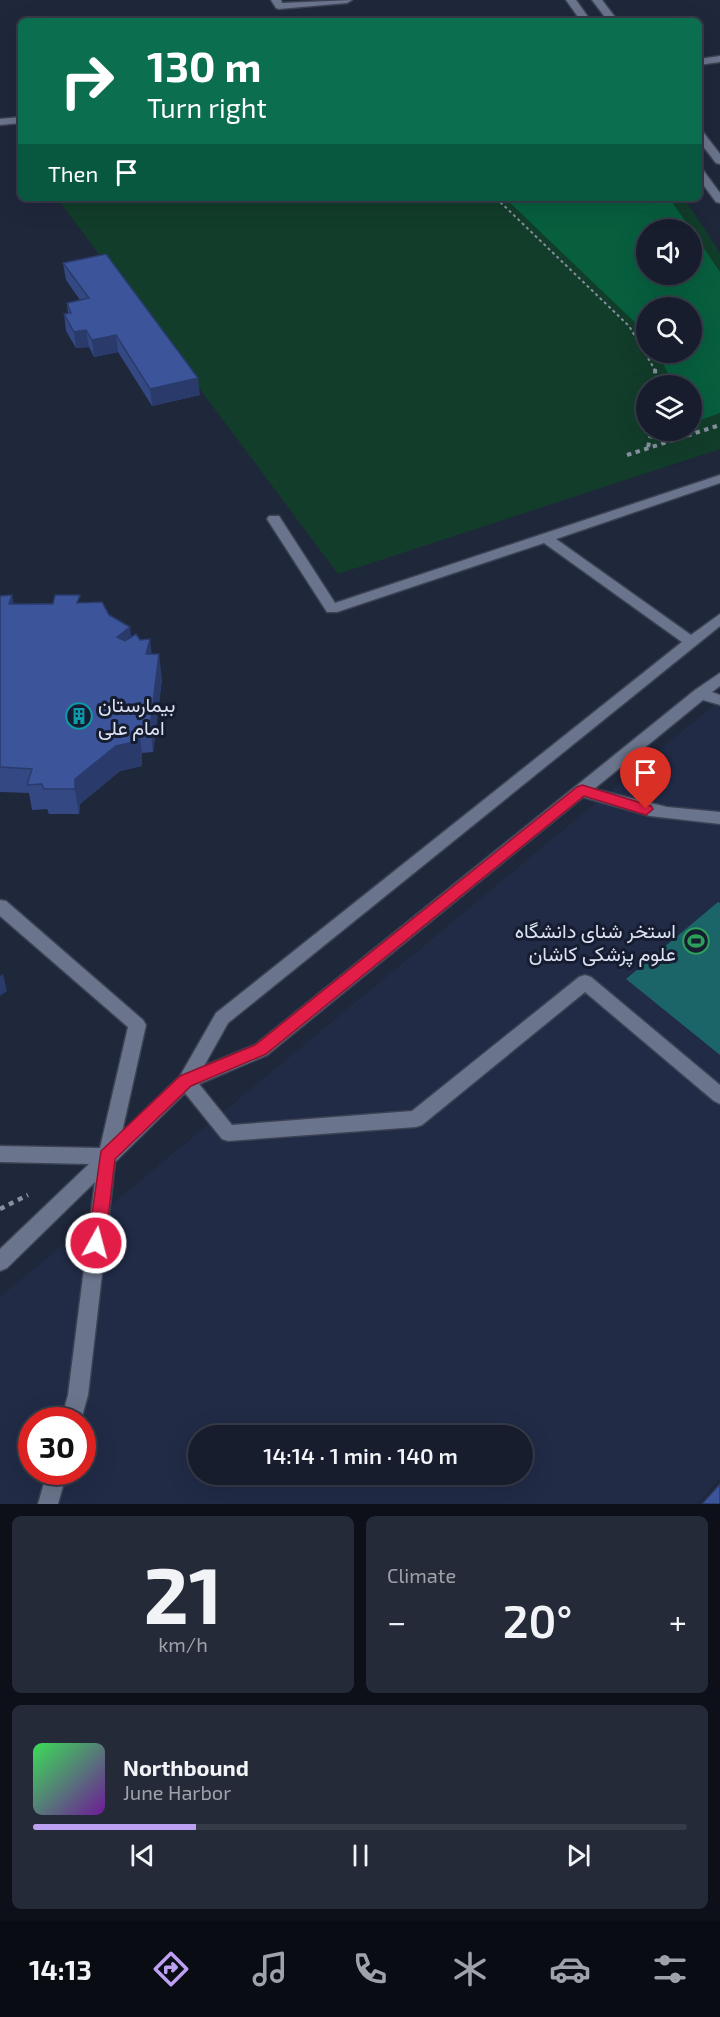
<!DOCTYPE html>
<meta charset="utf-8">
<style>
:root{--surface:#171d2c;--page:#242a38;--text:#f1f3f6;--muted:#9ea2a9;--line:#363b48;--accent:#bca0f2}
body{margin:0;font-family:"Exo 2",Vazirmatn,sans-serif;background:var(--page);color:var(--text);height:100vh;display:flex;flex-direction:column;font-size:22px;white-space:nowrap}
*{box-sizing:border-box;margin:0}
p{font-size:20px;color:var(--muted)}
.icon{flex:none;width:33px;height:33px;fill:none;stroke:currentColor;stroke-width:2;stroke-linecap:round;stroke-linejoin:round}
.map{position:relative;height:1504px;overflow:hidden}
.sheet{display:flex;flex-direction:column;gap:12px;padding:12px;background:#0d1018;flex:1}
.sheet>*{flex:none}
.banner{position:absolute;left:18px;top:18px;width:684px;height:183px;border-radius:9px;box-shadow:0 6px 24px #0002,0 0 0 2px var(--line);background:#0b6e4f;color:#fff;overflow:hidden}
.tools{position:absolute;left:636px;top:219px;display:grid;gap:12px}
.tools a{display:grid;place-items:center;width:66px;height:66px;border-radius:50%;background:var(--surface);box-shadow:0 6px 24px #0002,0 0 0 2px var(--line);font-size:30px}
.speed{position:absolute;left:18px;top:1407px;display:flex;gap:12px;font-size:30px;font-weight:700;text-align:center}
.speed>*{display:grid;place-content:center;width:78px;height:78px;border-radius:50%;background:var(--surface);box-shadow:0 6px 24px #0002,0 0 0 2px var(--line);line-height:1}
.speed .limit{border:9px solid #d22;background:#fff;color:#111}
.pin{position:absolute;display:grid;place-items:center;width:51px;height:51px;color:#fff;margin:-62px -26px;border-radius:50% 50% 50% 0;rotate:-45deg;box-shadow:0 0 6px #0007}
.pin .icon{rotate:45deg}
.me{position:absolute;width:66px;margin:-33px;rotate:7deg;stroke-linejoin:round;filter:drop-shadow(0 0 4px #0008)}
.turn{display:flex;align-items:center;gap:21px;height:126px;padding:0 30px;font-size:27px}
.turn .icon{width:78px;height:78px;stroke-width:2.5}
.turn b{display:block;font-size:42px;line-height:51px}
.then{display:flex;align-items:center;height:57px;padding:0 30px;background:#0003;gap:12px;font-size:22px}
.big{font-size:45px;font-weight:600;line-height:1.1}
.sheet .tile{flex:1;display:flex;flex-direction:column;justify-content:center;gap:9px;min-width:0;padding:0 21px;border-radius:9px;background:var(--page)}
.sheet .dial{align-items:center;gap:0}
.dial b{font-size:78px;line-height:1}
.song{display:flex;align-items:center;gap:18px}
.cover{width:72px;height:72px;border-radius:9px;background:linear-gradient(135deg,hsl(130 70% 55%),hsl(280 70% 35%))}
.played{height:6px;border-radius:3px;background:linear-gradient(90deg,var(--accent) 25%,var(--line) 25%)}
.keys{display:flex;justify-content:space-around;direction:ltr}
.heat{display:flex;justify-content:space-between;align-items:center;font-size:33px;direction:ltr}
.sheet .tiles{flex:1;display:grid;gap:12px;grid-template-columns:1fr 1fr}
.tile:last-child{grid-column:span 2}
.trip{position:absolute;left:188px;top:1425px;width:345px;height:60px;border-radius:30px;background:var(--surface);box-shadow:0 6px 24px #0002,0 0 0 2px var(--line);font-weight:600;line-height:60px;text-align:center}
.menu{display:flex;height:96px;justify-content:space-around;align-items:center;background:#090c12;color:var(--muted)}
.menu .icon{width:42px;height:42px}
.menu .active{color:var(--accent)}
.menu b{font-size:27px;color:var(--text)}
.map>svg:first-child{display:block}
.built{fill:#212b46;fill-rule:evenodd}
.green{fill:#123d2a;fill-rule:evenodd}
.forest{fill:#075f3e}
.water{fill:#1b6468}
.lines{fill:none;stroke-linecap:round;stroke-linejoin:round}
.minor-casing{stroke:#3c4253;stroke-width:3}
.path-far2{stroke:#878e9e;stroke-width:2;stroke-dasharray:3 3;stroke-linecap:butt}
.path-far1{stroke:#878e9e;stroke-width:4;stroke-dasharray:4.5 4.5;stroke-linecap:butt}
.path{stroke:#878e9e;stroke-width:4.5;stroke-dasharray:5 5;stroke-linecap:butt}
.minor{fill:#6a748c;fill-rule:evenodd}
.wall{fill:#344884}
.shaded-wall{fill:#2a3b6b}
.building{fill:#3c5499;stroke:#2a3b6b;stroke-width:1.5}
.route{fill:#e11d48;stroke:#92132f;stroke-width:1.5}
.labels{text-anchor:middle;dominant-baseline:central;stroke-width:6;stroke-linejoin:round;paint-order:stroke}
.poi-label{font-size:20px;fill:#dce2f0;stroke:#161d31;text-anchor:start}
</style>
<div class="map">
<svg width="720" height="1504" viewBox="0 0 720 1504">
<rect width="100%" height="100%" fill="#1f273b"/>
<path class="built" d="M720,700V1478L697,1504H0V1297ZM32,1420H82V1472H32ZM198,1436H522V1474H198Z"/>
<path class="green" d="M57,198H684L720,253V449L338,574ZM646,230H692V274H646ZM646,308H692V352H646ZM646,386H692V430H646Z"/>
<path class="forest" d="M505,198H669L691,229L646,230V274H692V231L720,272V413L692,423V386L669,385L670,378L658,353L692,352V308H646V333Z"/>
<path class="water" d="M718,902L720,903V1055L626,979Z"/>
<g class="lines">
<g class="minor-casing">
<path id="minor" d="M271,0H281L282,3L352,0L347,3L279,9L276,8Z
M566,0H576L591,21H581Z
M592,0H602L618,21H608Z
M720,56V62L699,65V59Z
M21,117V123L0,125V119Z
M699,131L703,132L720,154V164L716,163L699,141Z
M699,169L703,170L720,193V203L716,202L699,179Z
M720,475V483L556,539L691,635L720,614V626L228,1023L204,1066L255,1045L695,690L720,673V686L712,692L720,695V705L703,700L594,789L667,807L720,812V824L650,816L583,797L267,1055L199,1084L232,1125L412,1111L579,977L585,975L591,977L720,1085V1104L714,1101L585,992L422,1125L416,1127L228,1141L222,1139L185,1093L115,1162L88,1395L81,1420H61L68,1395L95,1182L7,1268L0,1271V1249L89,1164L0,1162V1146L100,1148L128,1027L0,916V900L6,901L143,1020L146,1025L122,1132L180,1076L216,1013L682,642L544,543L337,612H327L267,519L269,516H279L335,603Z
M47,1472H67L58,1504H38Z"/>
</g>
<path class="path-far2" d="M496,198L629,326L655,370"/>
<path class="path-far1" d="M655,369L656,386
M648,447L652,430
M627,455L720,425"/>
<path class="path" d="M0,1209L28,1195"/>
<use href="#minor" class="minor"/>
</g>
<path class="wall" d="M63,263L200,395L152,406L118,352L94,357L89,347L76,348L66,331L64,314L68,313L67,303L80,300L66,280Z
M0,596L13,604L81,603L109,615L131,637L152,654L162,679L153,752L142,753V766L120,771L80,804L79,814H49L47,809L32,810L29,793L0,792Z"/>
<path class="shaded-wall" d="M86,330L89,347L76,348L74,332Z
M116,335L118,352L94,357L92,340Z
M198,378L200,395L152,406L150,389Z
M12,595L17,621L9,604Z
M130,627L133,652L117,637Z
M150,639L153,664L146,654Z
M159,654L162,679L153,752L150,727Z
M139,728L142,753V766L120,771L80,804L79,814L75,789V779Z
M3,974L7,991L0,996V976Z"/>
<path class="building" d="M106,254L198,378L150,389L116,335L92,340L86,330L74,332L64,314L71,313L67,303L89,298L63,263Z
M12,595L9,604H53L55,595H80L77,603L102,602L109,615L130,627L117,637L125,641L136,634L140,640L150,639L146,654H159L150,727L139,728V741L116,746L75,779V789H44L42,784L27,785L32,769L0,767V596Z
M720,1484V1504H702Z"/>
<path class="route" d="M582,785L651,806L653,809L646,815L584,796L266,1054L191,1086L115,1159L105,1243L102,1248L96,1251L90,1248L88,1243L101,1151L180,1076L255,1045L577,787Z"/>
<defs>
<g id="building-ring" transform="scale(1.35)"><circle r="9.5" fill="#161d31" stroke="#0f9aa8" stroke-width="1.5"/><path d="M-4-6H4V6H1V3H-1V6H-4ZM-2.5-4.3h1.7v1.8h-1.7ZM.8-4.3h1.7v1.8H.8ZM-2.5-1h1.7V.8h-1.7ZM.8-1h1.7V.8H.8Z" fill="#0f9aa8"/></g>
<g id="stadium-ring" transform="scale(1.35)"><circle r="9.5" fill="#161d31" stroke="#2e9e5b" stroke-width="1.5"/><path d="M0-5a6.5 5 0 1 0 0 10a6.5 5 0 1 0 0-10ZM-3.5-1.8h7v3.6h-7Z" fill="#2e9e5b"/></g>
</defs>
<g fill-rule="evenodd">
<use href="#building-ring" x="79" y="716"/>
<use href="#stadium-ring" x="696" y="941"/>
</g>
<g class="labels">
<g class="poi-label">
<text x="98" y="704">بیمارستان<tspan x="98" dy="23">امام علی</tspan></text>
<text x="676" y="930" text-anchor="end">استخر شنای دانشگاه<tspan x="676" dy="23">علوم پزشکی کاشان</tspan></text>
</g>
</g>
</svg>
<div class="tools">
<a><svg class="icon" aria-label="sound" viewBox="0 0 24 24"><path d="M4 9h4l5-4v14l-5-4H4zM17 9q2 3 0 6"/></svg></a>
<a><svg class="icon" aria-label="search" viewBox="0 0 24 24"><circle cx="10" cy="10" r="6"/><path d="M15 15l6 6"/></svg></a>
<a><svg class="icon" aria-label="layers" viewBox="0 0 24 24"><path d="M12 4l9 5-9 5-9-5zM3 14l9 5 9-5"/></svg></a>
</div>
<div class="speed"><div class="limit">30</div></div>
<div class="pin" style="left:646px;top:809px;background:#d93025"><svg class="icon" aria-label="arrive" viewBox="0 0 24 24"><path d="M6 21V4h12l-3 4 3 4H6"/></svg></div>
<svg class="me" style="left:96px;top:1243px" viewBox="-20 -20 40 40"><circle r="17" fill="#e11d48" stroke="#fff" stroke-width="3"/><path d="M0-11L8 9 0 5-8 9z" fill="#fff"/></svg>
<div class="trip">14:14 · 1 min · 140 m</div>
<div class="banner">
<div class="turn"><svg class="icon" aria-label="right" viewBox="0 0 24 24"><path d="M7 20v-9h11M14 6l5 5-5 5"/></svg><div><b>130 m</b>Turn right</div></div>
<div class="then">Then<svg class="icon" aria-label="arrive" viewBox="0 0 24 24"><path d="M6 21V4h12l-3 4 3 4H6"/></svg></div>
</div>
</div>
<section class="sheet">
<div class="tiles">
<div class="tile dial"><b>21</b><p>km/h</p></div>
<div class="tile"><p>Climate</p>
<div class="heat"><a>−</a><b class="big">20°</b><a>+</a></div>
</div>
<div class="tile">
<div class="song"><i class="cover"></i><div><b>Northbound</b><p>June Harbor</p></div></div>
<div class="played"></div>
<div class="keys"><svg class="icon" aria-label="previous" viewBox="0 0 24 24"><path d="M18 5L8 12l10 7zM5 5v14"/></svg><svg class="icon" aria-label="pause" viewBox="0 0 24 24"><path d="M8 5v14M16 5v14"/></svg><svg class="icon" aria-label="next" viewBox="0 0 24 24"><path d="M6 5l10 7-10 7zM19 5v14"/></svg></div>
</div>
</div>
</section>
<nav class="menu">
<b>14:13</b>
<svg class="icon active" aria-label="directions" viewBox="0 0 24 24"><path d="M12 3l9 9-9 9-9-9zM9 14v-3h6M13 9l2 2-2 2"/></svg>
<svg class="icon" aria-label="music" viewBox="0 0 24 24"><path d="M9 18V5l10-2v13"/><circle cx="6" cy="18" r="3"/><circle cx="16" cy="16" r="3"/></svg>
<svg class="icon" aria-label="phone" viewBox="0 0 24 24"><path d="M5 4h4l2 5-3 2q2 4 5 5l2-3 5 2v4C11 20 4 13 5 4z"/></svg>
<svg class="icon" aria-label="climate" viewBox="0 0 24 24"><path d="M12 3v18M4 7l16 10M4 17L20 7"/></svg>
<svg class="icon" aria-label="car" viewBox="0 0 24 24"><path d="M5 17H2v-5l4-1 3-4h7l3 4 3 1v5h-3M9 17h6M6 11h13"/><circle cx="7" cy="17" r="2"/><circle cx="17" cy="17" r="2"/></svg>
<svg class="icon" aria-label="filters" viewBox="0 0 24 24"><path d="M4 7h16M4 17h16"/><circle cx="9" cy="7" r="2"/><circle cx="15" cy="17" r="2"/></svg>
</nav>
